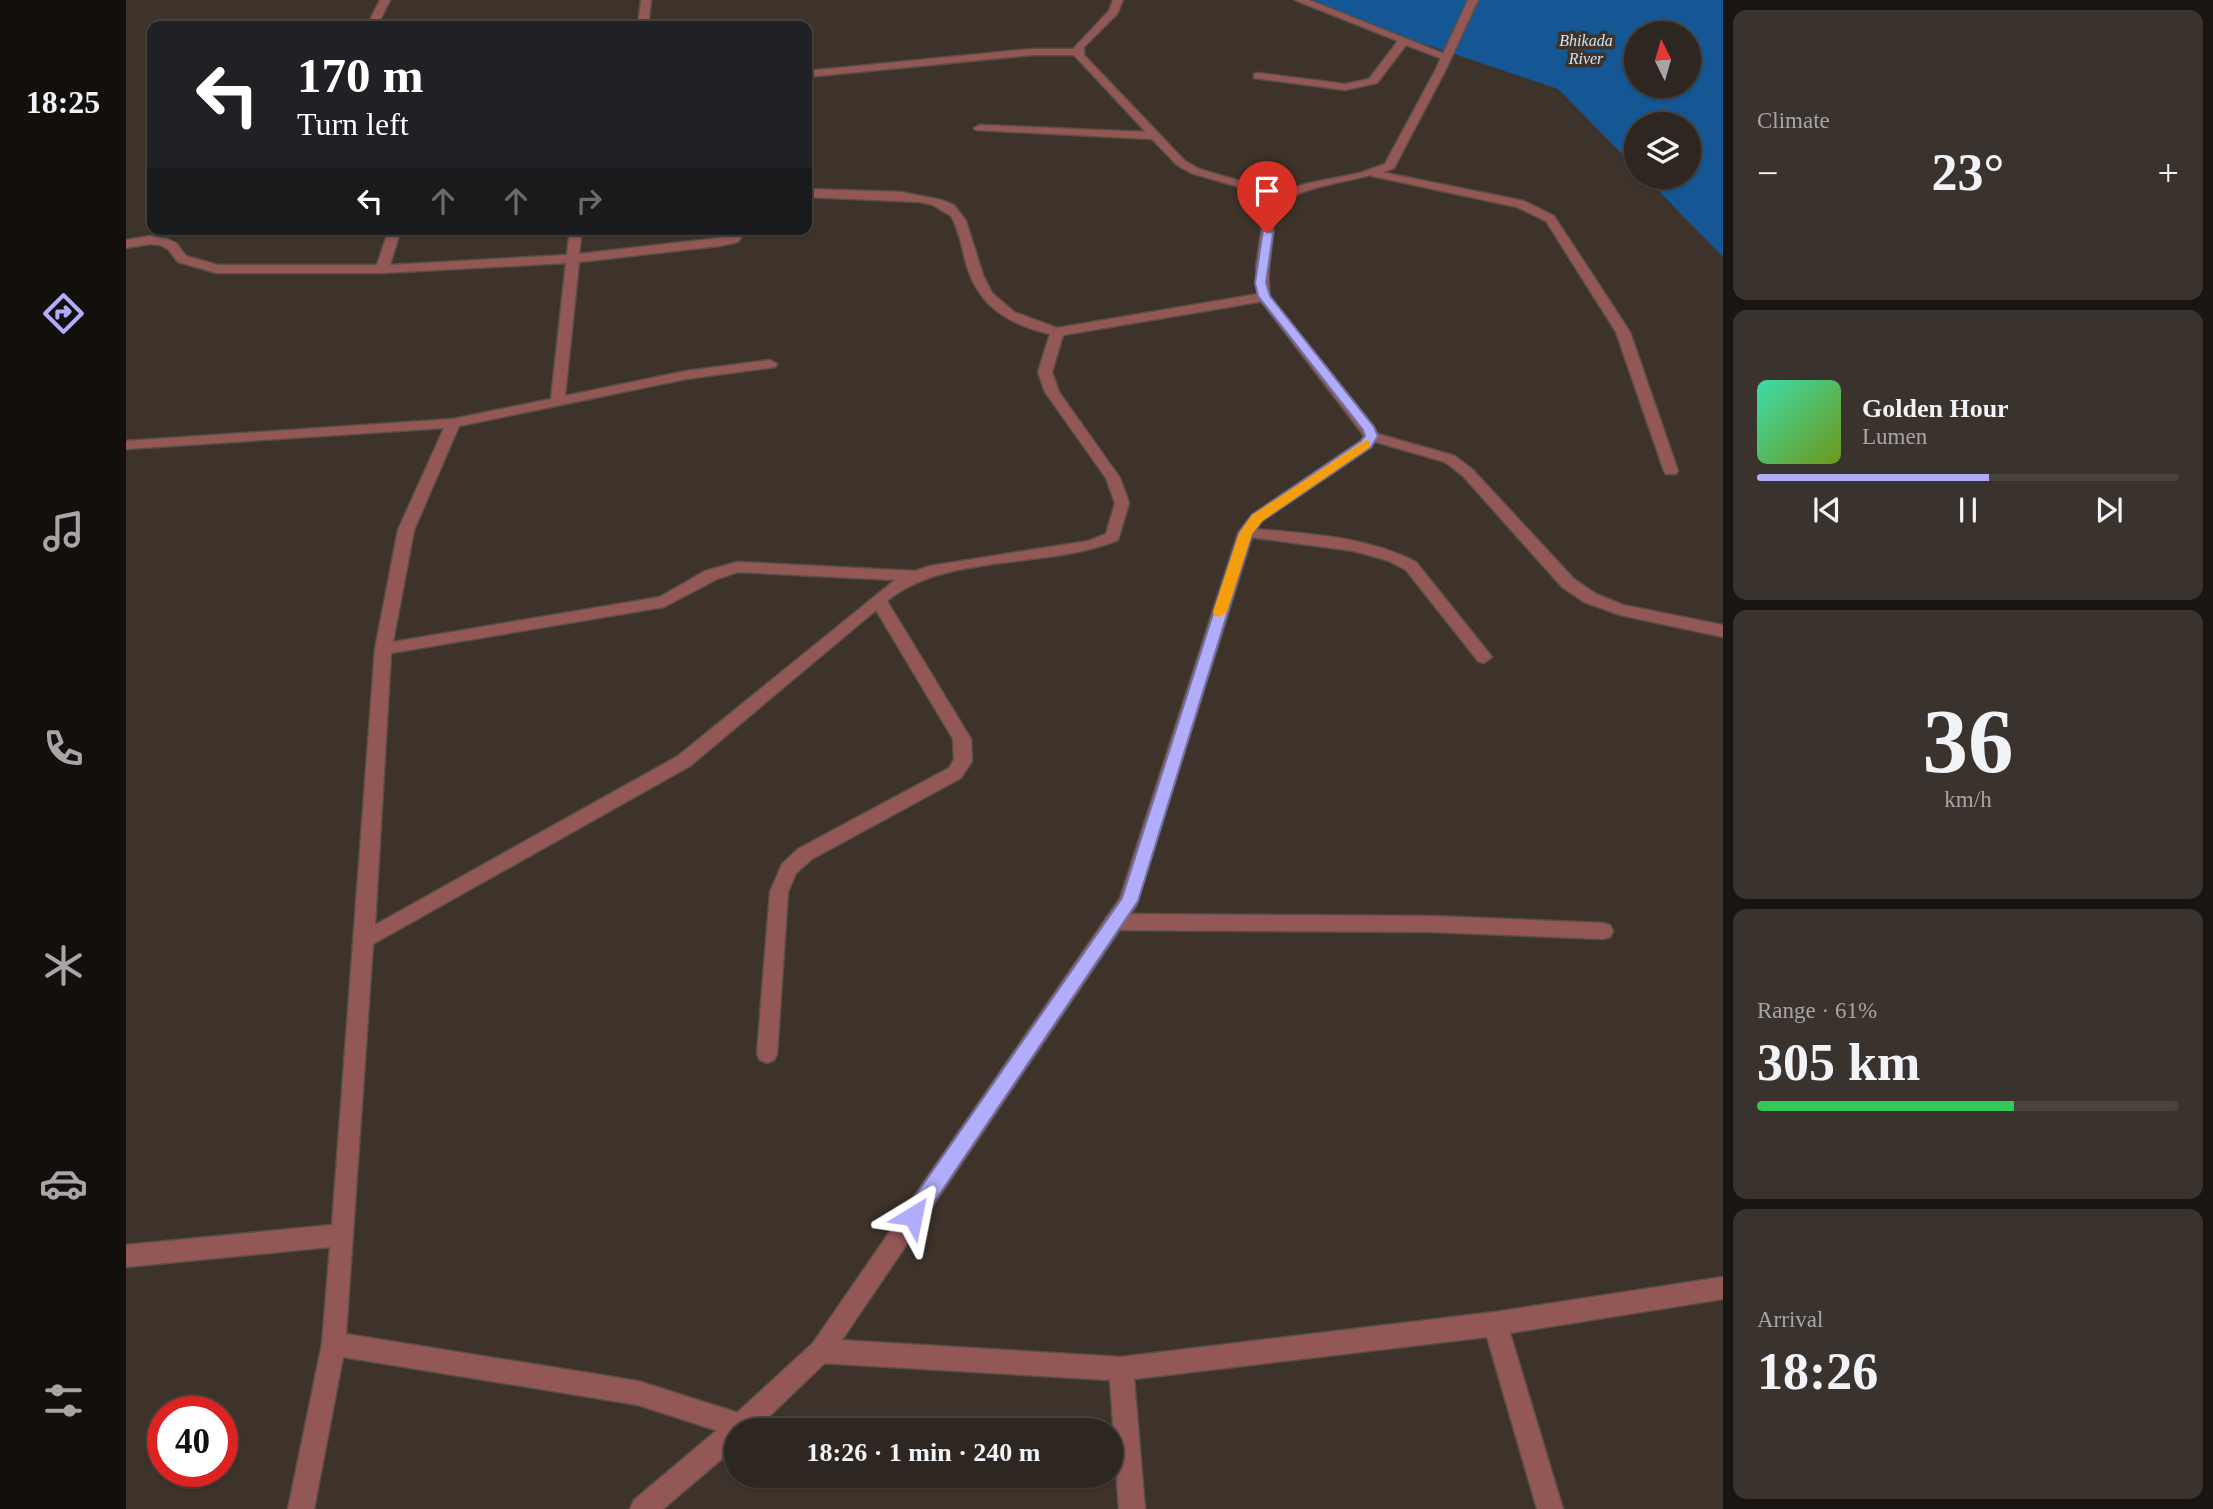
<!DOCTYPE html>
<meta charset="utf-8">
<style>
:root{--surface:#2e2620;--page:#3a322d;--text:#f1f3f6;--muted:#a7a5a5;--line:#49433e;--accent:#b1adfa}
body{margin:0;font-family:"Times New Roman",serif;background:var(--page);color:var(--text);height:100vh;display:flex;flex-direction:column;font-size:26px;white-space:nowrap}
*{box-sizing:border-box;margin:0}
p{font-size:23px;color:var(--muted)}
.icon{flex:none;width:38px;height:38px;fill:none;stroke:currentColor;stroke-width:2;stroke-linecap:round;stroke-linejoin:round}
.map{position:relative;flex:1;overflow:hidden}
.drawer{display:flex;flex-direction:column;gap:10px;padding:10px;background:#191512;width:490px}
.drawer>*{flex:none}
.guide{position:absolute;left:21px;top:21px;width:665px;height:214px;border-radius:14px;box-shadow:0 2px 5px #0004,0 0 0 2px var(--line);background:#202124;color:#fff;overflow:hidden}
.needle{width:46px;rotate:355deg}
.controls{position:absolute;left:1498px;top:21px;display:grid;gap:14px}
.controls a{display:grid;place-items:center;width:77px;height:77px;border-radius:50%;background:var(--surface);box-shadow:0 2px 5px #0004,0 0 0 2px var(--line);font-size:35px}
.speed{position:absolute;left:21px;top:1396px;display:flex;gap:14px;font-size:35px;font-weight:700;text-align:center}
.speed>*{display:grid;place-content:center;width:91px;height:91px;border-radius:50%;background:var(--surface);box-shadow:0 2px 5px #0004,0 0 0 2px var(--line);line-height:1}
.speed .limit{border:10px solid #d22;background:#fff;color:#111}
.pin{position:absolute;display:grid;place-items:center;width:60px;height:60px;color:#fff;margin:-72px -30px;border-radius:50% 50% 50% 0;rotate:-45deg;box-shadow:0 0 7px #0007}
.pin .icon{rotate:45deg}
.me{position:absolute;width:77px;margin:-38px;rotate:35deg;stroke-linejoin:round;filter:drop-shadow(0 0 5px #0008)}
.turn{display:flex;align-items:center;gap:24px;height:147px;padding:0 35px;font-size:32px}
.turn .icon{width:91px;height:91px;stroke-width:2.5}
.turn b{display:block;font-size:49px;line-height:60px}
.lanes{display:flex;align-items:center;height:66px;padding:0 35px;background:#0003;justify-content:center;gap:35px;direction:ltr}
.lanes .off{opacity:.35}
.big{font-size:52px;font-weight:600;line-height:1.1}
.drawer .card{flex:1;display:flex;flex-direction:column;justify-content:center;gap:10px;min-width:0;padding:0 24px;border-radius:14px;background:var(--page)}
.drawer .dial{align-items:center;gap:0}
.dial b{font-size:91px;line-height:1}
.song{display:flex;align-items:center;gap:21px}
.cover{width:84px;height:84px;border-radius:10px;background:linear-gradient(135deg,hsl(160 70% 55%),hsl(80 70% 35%))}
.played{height:7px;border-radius:4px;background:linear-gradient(90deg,var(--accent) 55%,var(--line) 55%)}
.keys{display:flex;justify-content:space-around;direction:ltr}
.heat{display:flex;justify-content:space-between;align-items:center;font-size:38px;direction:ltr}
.charge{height:10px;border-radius:5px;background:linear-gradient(90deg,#34c759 61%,var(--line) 0)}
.trip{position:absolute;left:598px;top:1418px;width:399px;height:70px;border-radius:35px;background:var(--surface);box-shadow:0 2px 5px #0004,0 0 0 2px var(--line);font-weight:600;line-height:70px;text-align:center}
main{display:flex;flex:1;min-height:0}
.dock{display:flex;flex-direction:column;width:126px;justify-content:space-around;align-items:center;background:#120f0d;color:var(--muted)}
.dock .icon{width:49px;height:49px}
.dock .on{color:var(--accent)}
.dock b{font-size:32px;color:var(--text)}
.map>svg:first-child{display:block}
.water{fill:#155794;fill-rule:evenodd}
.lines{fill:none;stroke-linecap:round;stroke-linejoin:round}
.minor-casing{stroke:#5a4f47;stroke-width:3}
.tertiary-casing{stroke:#5a4f47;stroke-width:3}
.minor{fill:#935756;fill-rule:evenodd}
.tertiary{fill:#935756;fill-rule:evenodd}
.route{fill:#b1adfa;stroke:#7370a2;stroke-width:2}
.slow{fill:#f59e0b}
.labels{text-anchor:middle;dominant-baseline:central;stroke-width:7;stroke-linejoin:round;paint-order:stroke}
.far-water-label{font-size:16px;font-style:italic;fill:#d3e3f5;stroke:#3e332a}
</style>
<main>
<nav class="dock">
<b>18:25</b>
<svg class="icon on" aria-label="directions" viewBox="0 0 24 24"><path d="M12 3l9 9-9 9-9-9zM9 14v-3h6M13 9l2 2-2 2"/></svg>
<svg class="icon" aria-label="music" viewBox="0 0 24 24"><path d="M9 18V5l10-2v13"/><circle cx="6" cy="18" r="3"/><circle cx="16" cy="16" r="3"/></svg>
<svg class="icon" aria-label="phone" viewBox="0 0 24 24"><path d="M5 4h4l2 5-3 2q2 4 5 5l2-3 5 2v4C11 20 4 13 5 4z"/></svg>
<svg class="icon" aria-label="climate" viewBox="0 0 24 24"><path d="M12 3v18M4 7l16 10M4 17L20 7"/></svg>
<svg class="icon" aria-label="car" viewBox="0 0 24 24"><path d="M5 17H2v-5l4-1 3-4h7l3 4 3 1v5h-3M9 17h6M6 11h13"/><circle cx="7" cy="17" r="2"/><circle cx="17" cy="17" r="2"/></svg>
<svg class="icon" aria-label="filters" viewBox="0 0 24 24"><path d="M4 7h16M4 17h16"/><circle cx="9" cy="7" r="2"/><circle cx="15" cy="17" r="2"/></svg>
</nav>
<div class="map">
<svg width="1597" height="1509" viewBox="0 0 1597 1509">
<rect width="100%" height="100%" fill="#3e332a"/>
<path class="water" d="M1168,0H1597V257L1519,177H1563V124H1510V168L1432,89ZM1510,33H1563V86H1510Z"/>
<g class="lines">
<g class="minor-casing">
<path id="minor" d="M254,0H264L251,26H241Z
M515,0H525L522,26H512Z
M987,0H997L991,14L958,47V55L1059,161L1073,169L1159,194V198H1151L1065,173L1051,165L1026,139L850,130L848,128L854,125L1020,132L948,55H906L681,77V71L906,49H947L983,11Z
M1169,0H1183L1326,57L1317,59L1280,45L1251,83L1219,90L1128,78V74L1132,73L1219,84L1243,79L1272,41Z
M1250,171L1398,201L1428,216L1504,332L1552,471L1550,474H1540L1538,471L1490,332L1420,221L1391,207L1246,176V172Z
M681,189L775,192L815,200L828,205L840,221L857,275L866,293L888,312L931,328L1138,293L1144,297L1138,301L937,335L926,372L933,392L994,478L1003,503L992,540C922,569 818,553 761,601L845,739L846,761L835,778L686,859L670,873L662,892L651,1054L648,1060L641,1063L634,1060L631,1054L644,892L656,864L672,849L823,768L828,760L827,739L750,610L564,766L247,944L220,1334L512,1381L625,1417L628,1426L627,1430H611V1437L512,1405L217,1357L188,1509H162L196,1344L204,1247L0,1267V1245L206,1225L249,649L272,530L318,428L0,449V441L327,419L425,399L440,263L256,273H91L52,262L42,249L34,245L24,244L0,248V240L24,236L41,239L50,243L60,256L92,265H251L263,229H275L264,265L441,255L444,229H456L453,254L593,238L604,236L609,229H621L612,242L593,246L453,262L439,396L560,371L644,360L651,364L649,367L560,379L333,426L288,530L267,642L534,597L579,571L611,562L789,571L804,566L962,541L980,534L989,503L980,478L919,392L912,372L924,334C882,324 852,306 840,263C836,247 833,230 825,216L807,205L795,202L681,197ZM612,572L769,580L552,756L249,925L265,653L538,607L591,579Z
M1245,432L1329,456L1347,470L1448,579L1470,594L1497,605L1597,625V637L1494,615L1458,602L1436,587L1337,476L1319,462L1240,439L1238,436Z
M1120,528C1178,534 1238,535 1290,562L1366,657L1358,663L1352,661L1280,570L1263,561L1228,551L1115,536L1112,533L1115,530Z
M988,914L1305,916L1477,923L1484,925L1487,931L1484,937L1477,939L1305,932L988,930L981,928L978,922L981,916Z
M1597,1277V1299L1384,1333L1437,1509H1411L1361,1337L1008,1379L1019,1509H993L984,1380L695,1363L687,1359L683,1351L687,1343L695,1339L995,1357L1369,1312Z"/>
</g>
<g class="tertiary-casing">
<path id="tertiary" d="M1342,0H1352L1319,71L1268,168C1242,180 1162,186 1151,209C1146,219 1148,232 1146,242C1144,260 1141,278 1144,297L1248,427L1252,436L1245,447L1136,521L1127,534L1010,906L703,1359L629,1430H611V1446L537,1509H504L508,1500L602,1421L687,1343L994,898L1112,533L1126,515L1235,441L1238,436L1132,297L1130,267L1138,212L1151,194L1179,184L1234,173L1259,164L1309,71Z"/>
</g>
<use href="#minor" class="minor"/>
<use href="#tertiary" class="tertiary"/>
</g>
<path class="route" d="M1137,230L1147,233L1140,283L1144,296L1248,427L1252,436L1245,447L1136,521L1126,534L1012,901L794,1223L787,1225L780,1223L777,1216L780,1209L996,898L1113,533L1126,515L1235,441L1239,436L1237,430L1132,296L1129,283Z"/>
<path class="slow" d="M1240,440L1244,441V447L1136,521L1126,534L1101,612L1094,617L1089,616L1087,612L1113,533L1126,515Z"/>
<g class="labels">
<g class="far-water-label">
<text x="1460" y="40">Bhikada<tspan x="1460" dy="18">River</tspan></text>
</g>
</g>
</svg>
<div class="controls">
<a><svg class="needle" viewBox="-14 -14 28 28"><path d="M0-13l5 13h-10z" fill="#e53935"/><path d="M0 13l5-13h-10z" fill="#a7a5a5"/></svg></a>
<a><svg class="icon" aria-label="layers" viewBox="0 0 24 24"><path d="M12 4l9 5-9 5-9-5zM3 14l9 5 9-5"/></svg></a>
</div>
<div class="speed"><div class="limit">40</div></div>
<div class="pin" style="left:1141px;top:233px;background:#d93025"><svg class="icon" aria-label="arrive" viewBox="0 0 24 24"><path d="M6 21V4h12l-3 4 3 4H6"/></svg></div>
<svg class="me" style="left:787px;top:1216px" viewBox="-20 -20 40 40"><path d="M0-17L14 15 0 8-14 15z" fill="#b1adfa" stroke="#fff" stroke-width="4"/></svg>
<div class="trip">18:26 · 1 min · 240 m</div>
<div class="guide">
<div class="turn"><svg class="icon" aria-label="left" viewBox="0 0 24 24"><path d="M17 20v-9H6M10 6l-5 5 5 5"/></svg><div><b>170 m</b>Turn left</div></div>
<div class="lanes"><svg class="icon" aria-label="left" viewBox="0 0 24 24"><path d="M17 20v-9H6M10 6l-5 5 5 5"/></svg><svg class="icon off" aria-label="ahead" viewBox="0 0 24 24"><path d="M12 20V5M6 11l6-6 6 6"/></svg><svg class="icon off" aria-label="ahead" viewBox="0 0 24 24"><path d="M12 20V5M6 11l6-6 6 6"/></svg><svg class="icon off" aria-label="right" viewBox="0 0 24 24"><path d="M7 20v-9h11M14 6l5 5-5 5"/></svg></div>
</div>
</div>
<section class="drawer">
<div class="card"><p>Climate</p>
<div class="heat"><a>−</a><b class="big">23°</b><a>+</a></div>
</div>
<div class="card">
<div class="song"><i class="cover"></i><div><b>Golden Hour</b><p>Lumen</p></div></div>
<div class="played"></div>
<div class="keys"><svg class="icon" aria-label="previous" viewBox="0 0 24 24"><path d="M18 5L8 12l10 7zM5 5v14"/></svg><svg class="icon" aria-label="pause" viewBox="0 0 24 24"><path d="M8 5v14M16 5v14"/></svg><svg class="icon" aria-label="next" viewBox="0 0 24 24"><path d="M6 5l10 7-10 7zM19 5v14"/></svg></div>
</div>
<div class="card dial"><b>36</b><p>km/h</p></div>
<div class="card"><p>Range · 61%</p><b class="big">305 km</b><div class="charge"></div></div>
<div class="card"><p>Arrival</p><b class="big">18:26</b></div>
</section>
</main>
